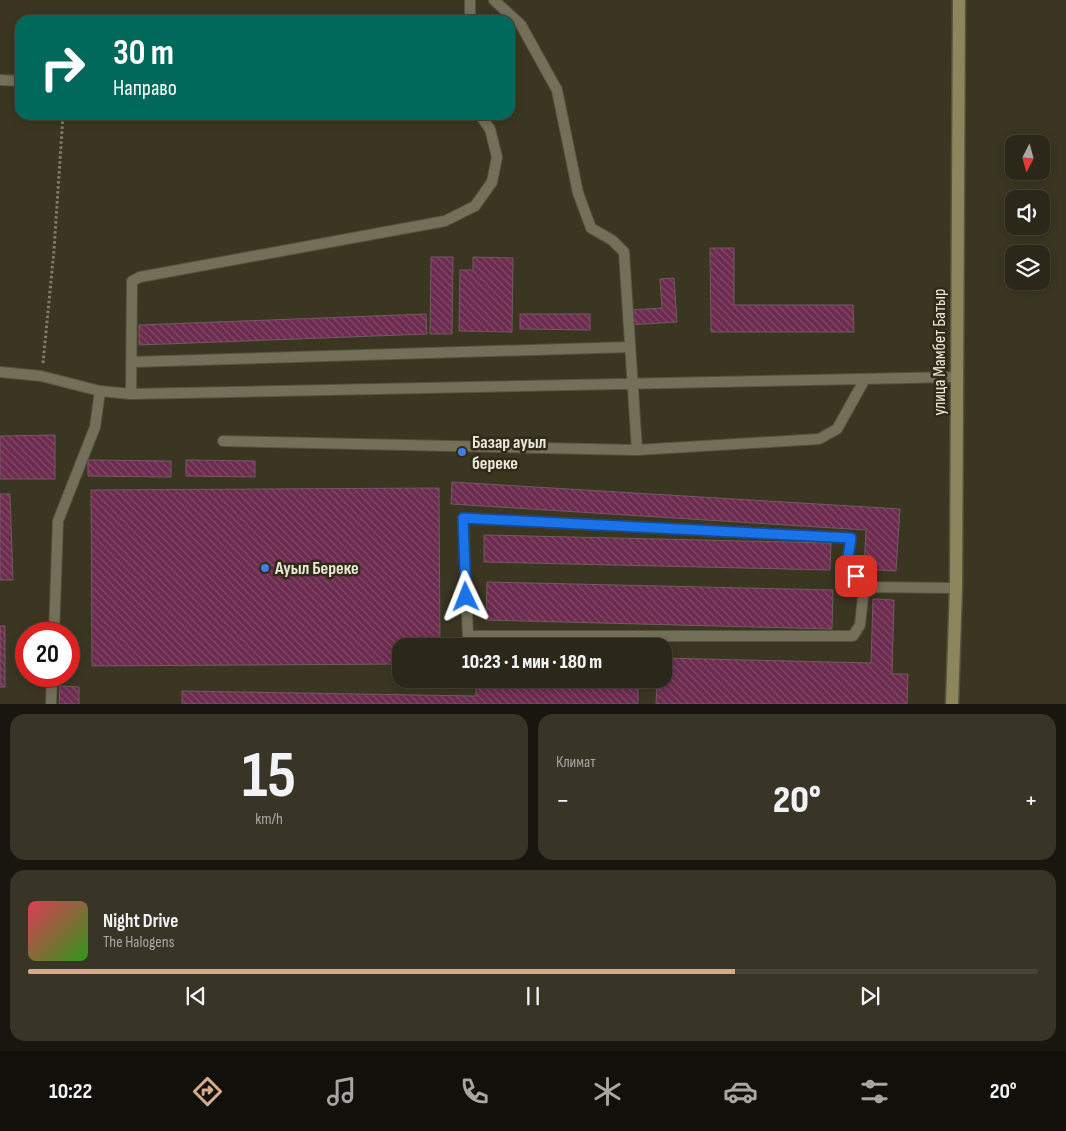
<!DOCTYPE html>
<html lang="ru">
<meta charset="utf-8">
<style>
:root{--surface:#2c2819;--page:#383426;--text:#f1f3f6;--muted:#a6a6a2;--line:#484438;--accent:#d6ab8b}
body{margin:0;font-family:"Sofia Sans Condensed",sans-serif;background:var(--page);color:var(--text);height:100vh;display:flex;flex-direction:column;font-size:19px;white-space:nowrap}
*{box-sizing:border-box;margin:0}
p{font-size:16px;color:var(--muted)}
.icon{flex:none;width:28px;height:28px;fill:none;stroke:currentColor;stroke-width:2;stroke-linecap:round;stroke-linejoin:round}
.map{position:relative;height:704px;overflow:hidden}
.panel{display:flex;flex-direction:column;gap:10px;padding:10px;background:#18160e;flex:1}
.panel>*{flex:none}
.top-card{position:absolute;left:15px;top:15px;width:500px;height:105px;border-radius:15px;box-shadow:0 2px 8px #0003,0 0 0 1px var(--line);background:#00695c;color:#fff;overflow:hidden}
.needle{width:32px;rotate:186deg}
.controls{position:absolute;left:1005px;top:135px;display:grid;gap:10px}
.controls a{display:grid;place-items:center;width:45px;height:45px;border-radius:10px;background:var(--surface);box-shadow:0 2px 8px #0003,0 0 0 1px var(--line);font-size:25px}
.speed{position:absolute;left:15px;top:622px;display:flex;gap:10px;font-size:25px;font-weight:700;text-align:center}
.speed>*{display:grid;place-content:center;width:65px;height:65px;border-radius:50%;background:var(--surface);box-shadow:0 2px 8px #0003,0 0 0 1px var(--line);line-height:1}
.speed .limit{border:8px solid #d22;background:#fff;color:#111}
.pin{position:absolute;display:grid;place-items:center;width:42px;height:42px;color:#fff;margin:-21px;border-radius:10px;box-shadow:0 2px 8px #0006}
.me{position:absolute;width:55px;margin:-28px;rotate:358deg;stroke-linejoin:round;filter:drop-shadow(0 0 4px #0008)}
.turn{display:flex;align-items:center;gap:18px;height:105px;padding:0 15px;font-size:22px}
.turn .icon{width:65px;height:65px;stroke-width:2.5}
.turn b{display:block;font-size:35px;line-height:42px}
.big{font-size:38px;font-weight:800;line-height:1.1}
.panel .widget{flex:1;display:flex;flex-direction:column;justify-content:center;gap:8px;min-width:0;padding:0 18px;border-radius:15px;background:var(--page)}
.panel .dial{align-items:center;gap:0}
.dial b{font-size:65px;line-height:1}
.song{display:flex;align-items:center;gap:15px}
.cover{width:60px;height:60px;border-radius:8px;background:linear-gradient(135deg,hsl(350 70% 55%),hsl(110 70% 35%))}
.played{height:5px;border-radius:2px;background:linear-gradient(90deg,var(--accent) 70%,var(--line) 70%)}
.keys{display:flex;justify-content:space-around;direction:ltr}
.heat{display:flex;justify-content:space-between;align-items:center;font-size:28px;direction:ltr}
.panel .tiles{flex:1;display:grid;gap:10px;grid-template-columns:1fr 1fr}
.widget:last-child{grid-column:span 2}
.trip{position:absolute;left:392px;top:638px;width:280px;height:50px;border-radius:15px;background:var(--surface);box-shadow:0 2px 8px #0003,0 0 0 1px var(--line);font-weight:800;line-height:50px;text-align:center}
.tab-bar{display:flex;height:80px;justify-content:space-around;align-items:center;background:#12100a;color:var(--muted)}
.tab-bar .icon{width:35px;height:35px}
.tab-bar .selected{color:var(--accent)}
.tab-bar b{font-size:22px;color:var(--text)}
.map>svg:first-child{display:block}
.building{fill:url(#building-back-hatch);stroke:#715a64}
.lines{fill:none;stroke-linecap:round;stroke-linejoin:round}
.lane-casing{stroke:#55523f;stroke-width:12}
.secondary-casing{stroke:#55523f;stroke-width:15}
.path{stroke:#827e6d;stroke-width:3;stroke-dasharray:2.5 2.5;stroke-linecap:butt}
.lane{stroke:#746f58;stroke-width:10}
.secondary{stroke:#8d865c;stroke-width:12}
.route-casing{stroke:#114b97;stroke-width:12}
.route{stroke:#1a73e8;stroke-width:9}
.shop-dot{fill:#3f7fe0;stroke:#302b17;stroke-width:2}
.labels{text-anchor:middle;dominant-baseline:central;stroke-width:5;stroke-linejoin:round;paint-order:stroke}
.street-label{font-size:18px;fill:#eae7da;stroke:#302b17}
.poi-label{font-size:18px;font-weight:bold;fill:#eae7da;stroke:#302b17;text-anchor:start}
</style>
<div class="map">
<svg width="1066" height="704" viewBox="0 0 1066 704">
<defs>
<pattern id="building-back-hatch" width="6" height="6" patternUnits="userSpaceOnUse" patternTransform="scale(1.25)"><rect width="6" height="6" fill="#6d2c4f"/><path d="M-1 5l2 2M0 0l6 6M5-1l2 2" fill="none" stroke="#824b68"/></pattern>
</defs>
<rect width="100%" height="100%" fill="#3a3621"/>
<path class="building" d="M710,248H734V305H853L854,332H711Z
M431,257H453L452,334H430Z
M473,257L513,258L512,332L459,331L460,270H473Z
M674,278L677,322L629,325L628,310L662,308L660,279Z
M426,314L427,334L139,345V325Z
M520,314H590V330L520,329Z
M55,435V479H0V436Z
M88,460L171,461V477L88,476Z
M186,460L255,461V477L186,476Z
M452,482L900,509L896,571L864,569L866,530L451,504Z
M439,488L440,646H401V664L92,666L91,490Z
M0,494H10L13,580H0Z
M484,535L831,543L830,570L484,562Z
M487,582L833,590L832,629L486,620Z
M873,599L894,600L892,674H908L907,704H656L657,679H664V658L871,663Z
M0,626H5V687H0Z
M476,679H638V704H182V691L476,696Z
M60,686L79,687V704H59Z"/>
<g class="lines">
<g class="lane-casing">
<path id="lane" d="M494,0L521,25L557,90L578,193L591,228L612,240L624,252L637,450
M470,20V0
M0,80L20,81
M132,362L630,347
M0,372L41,376L100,391
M131,394L132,281L140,277L445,221L475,206L492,182L497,157L490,129L480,115
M223,441L637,450L819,439L837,429L865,379
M864,587L860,625L853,636H468L463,518L851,538L847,564L864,587L956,588
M54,634L58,521L95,427L100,391L131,394L956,377
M51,704L52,676"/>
</g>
<g class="secondary-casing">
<path id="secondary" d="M952,704L956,588L959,0"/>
</g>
<path class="path" d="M43,363L54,250L63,115"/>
<use href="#lane" class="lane"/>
<use href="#secondary" class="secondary"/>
</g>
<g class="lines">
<g class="route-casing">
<path id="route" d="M466,597L463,518L851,538L847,564L856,576"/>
</g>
<use href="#route" class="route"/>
</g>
<g class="shop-dot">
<circle cx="462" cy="452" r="5"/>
<circle cx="265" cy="568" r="5"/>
</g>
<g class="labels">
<g class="street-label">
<text transform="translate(939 352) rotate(-90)">улица Мамбет Батыр</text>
</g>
<g class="poi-label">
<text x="472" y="442">Базар ауыл<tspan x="472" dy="21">береке</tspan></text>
<text x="275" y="568">Ауыл Береке</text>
</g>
</g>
</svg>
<div class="controls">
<a><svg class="needle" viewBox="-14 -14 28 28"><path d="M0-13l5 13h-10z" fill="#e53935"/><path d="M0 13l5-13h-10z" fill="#a6a6a2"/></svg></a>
<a><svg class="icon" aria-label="sound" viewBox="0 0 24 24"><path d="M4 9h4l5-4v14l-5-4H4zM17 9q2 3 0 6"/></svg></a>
<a><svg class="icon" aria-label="layers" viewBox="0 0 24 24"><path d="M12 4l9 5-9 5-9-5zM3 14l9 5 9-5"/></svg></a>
</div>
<div class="speed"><div class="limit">20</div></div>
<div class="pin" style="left:856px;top:576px;background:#d93025"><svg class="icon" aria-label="arrive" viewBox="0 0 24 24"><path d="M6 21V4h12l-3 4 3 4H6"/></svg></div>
<svg class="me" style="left:466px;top:597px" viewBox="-20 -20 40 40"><path d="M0-17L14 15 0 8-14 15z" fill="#1a73e8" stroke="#fff" stroke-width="4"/></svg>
<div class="trip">10:23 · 1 мин · 180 m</div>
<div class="top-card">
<div class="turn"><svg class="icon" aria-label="right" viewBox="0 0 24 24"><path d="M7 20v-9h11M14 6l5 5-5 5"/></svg><div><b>30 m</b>Направо</div></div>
</div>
</div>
<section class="panel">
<div class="tiles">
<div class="widget dial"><b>15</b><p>km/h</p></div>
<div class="widget"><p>Климат</p>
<div class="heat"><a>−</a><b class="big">20°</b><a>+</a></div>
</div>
<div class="widget">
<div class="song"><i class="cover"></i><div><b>Night Drive</b><p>The Halogens</p></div></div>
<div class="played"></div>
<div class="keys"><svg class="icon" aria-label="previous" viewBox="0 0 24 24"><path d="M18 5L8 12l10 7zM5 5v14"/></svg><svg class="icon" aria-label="pause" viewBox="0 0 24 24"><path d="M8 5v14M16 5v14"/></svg><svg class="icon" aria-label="next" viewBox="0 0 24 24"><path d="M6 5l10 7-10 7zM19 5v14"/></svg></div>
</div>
</div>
</section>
<nav class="tab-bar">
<b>10:22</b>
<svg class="icon selected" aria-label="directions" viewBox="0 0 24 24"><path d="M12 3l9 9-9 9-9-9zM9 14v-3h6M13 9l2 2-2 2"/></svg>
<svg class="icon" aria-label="music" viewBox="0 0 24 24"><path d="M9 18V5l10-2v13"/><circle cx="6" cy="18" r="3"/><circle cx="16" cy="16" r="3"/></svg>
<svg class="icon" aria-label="phone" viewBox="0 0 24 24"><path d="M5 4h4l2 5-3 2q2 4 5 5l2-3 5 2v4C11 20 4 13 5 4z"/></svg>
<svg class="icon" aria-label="climate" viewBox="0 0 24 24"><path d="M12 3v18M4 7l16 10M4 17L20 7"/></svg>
<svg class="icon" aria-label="car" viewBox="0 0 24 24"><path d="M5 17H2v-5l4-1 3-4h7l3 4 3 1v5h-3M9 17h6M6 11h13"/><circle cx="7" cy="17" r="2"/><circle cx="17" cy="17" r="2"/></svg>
<svg class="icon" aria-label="filters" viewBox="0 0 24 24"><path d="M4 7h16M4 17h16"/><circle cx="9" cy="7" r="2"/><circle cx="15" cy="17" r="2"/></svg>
<b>20°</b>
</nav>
